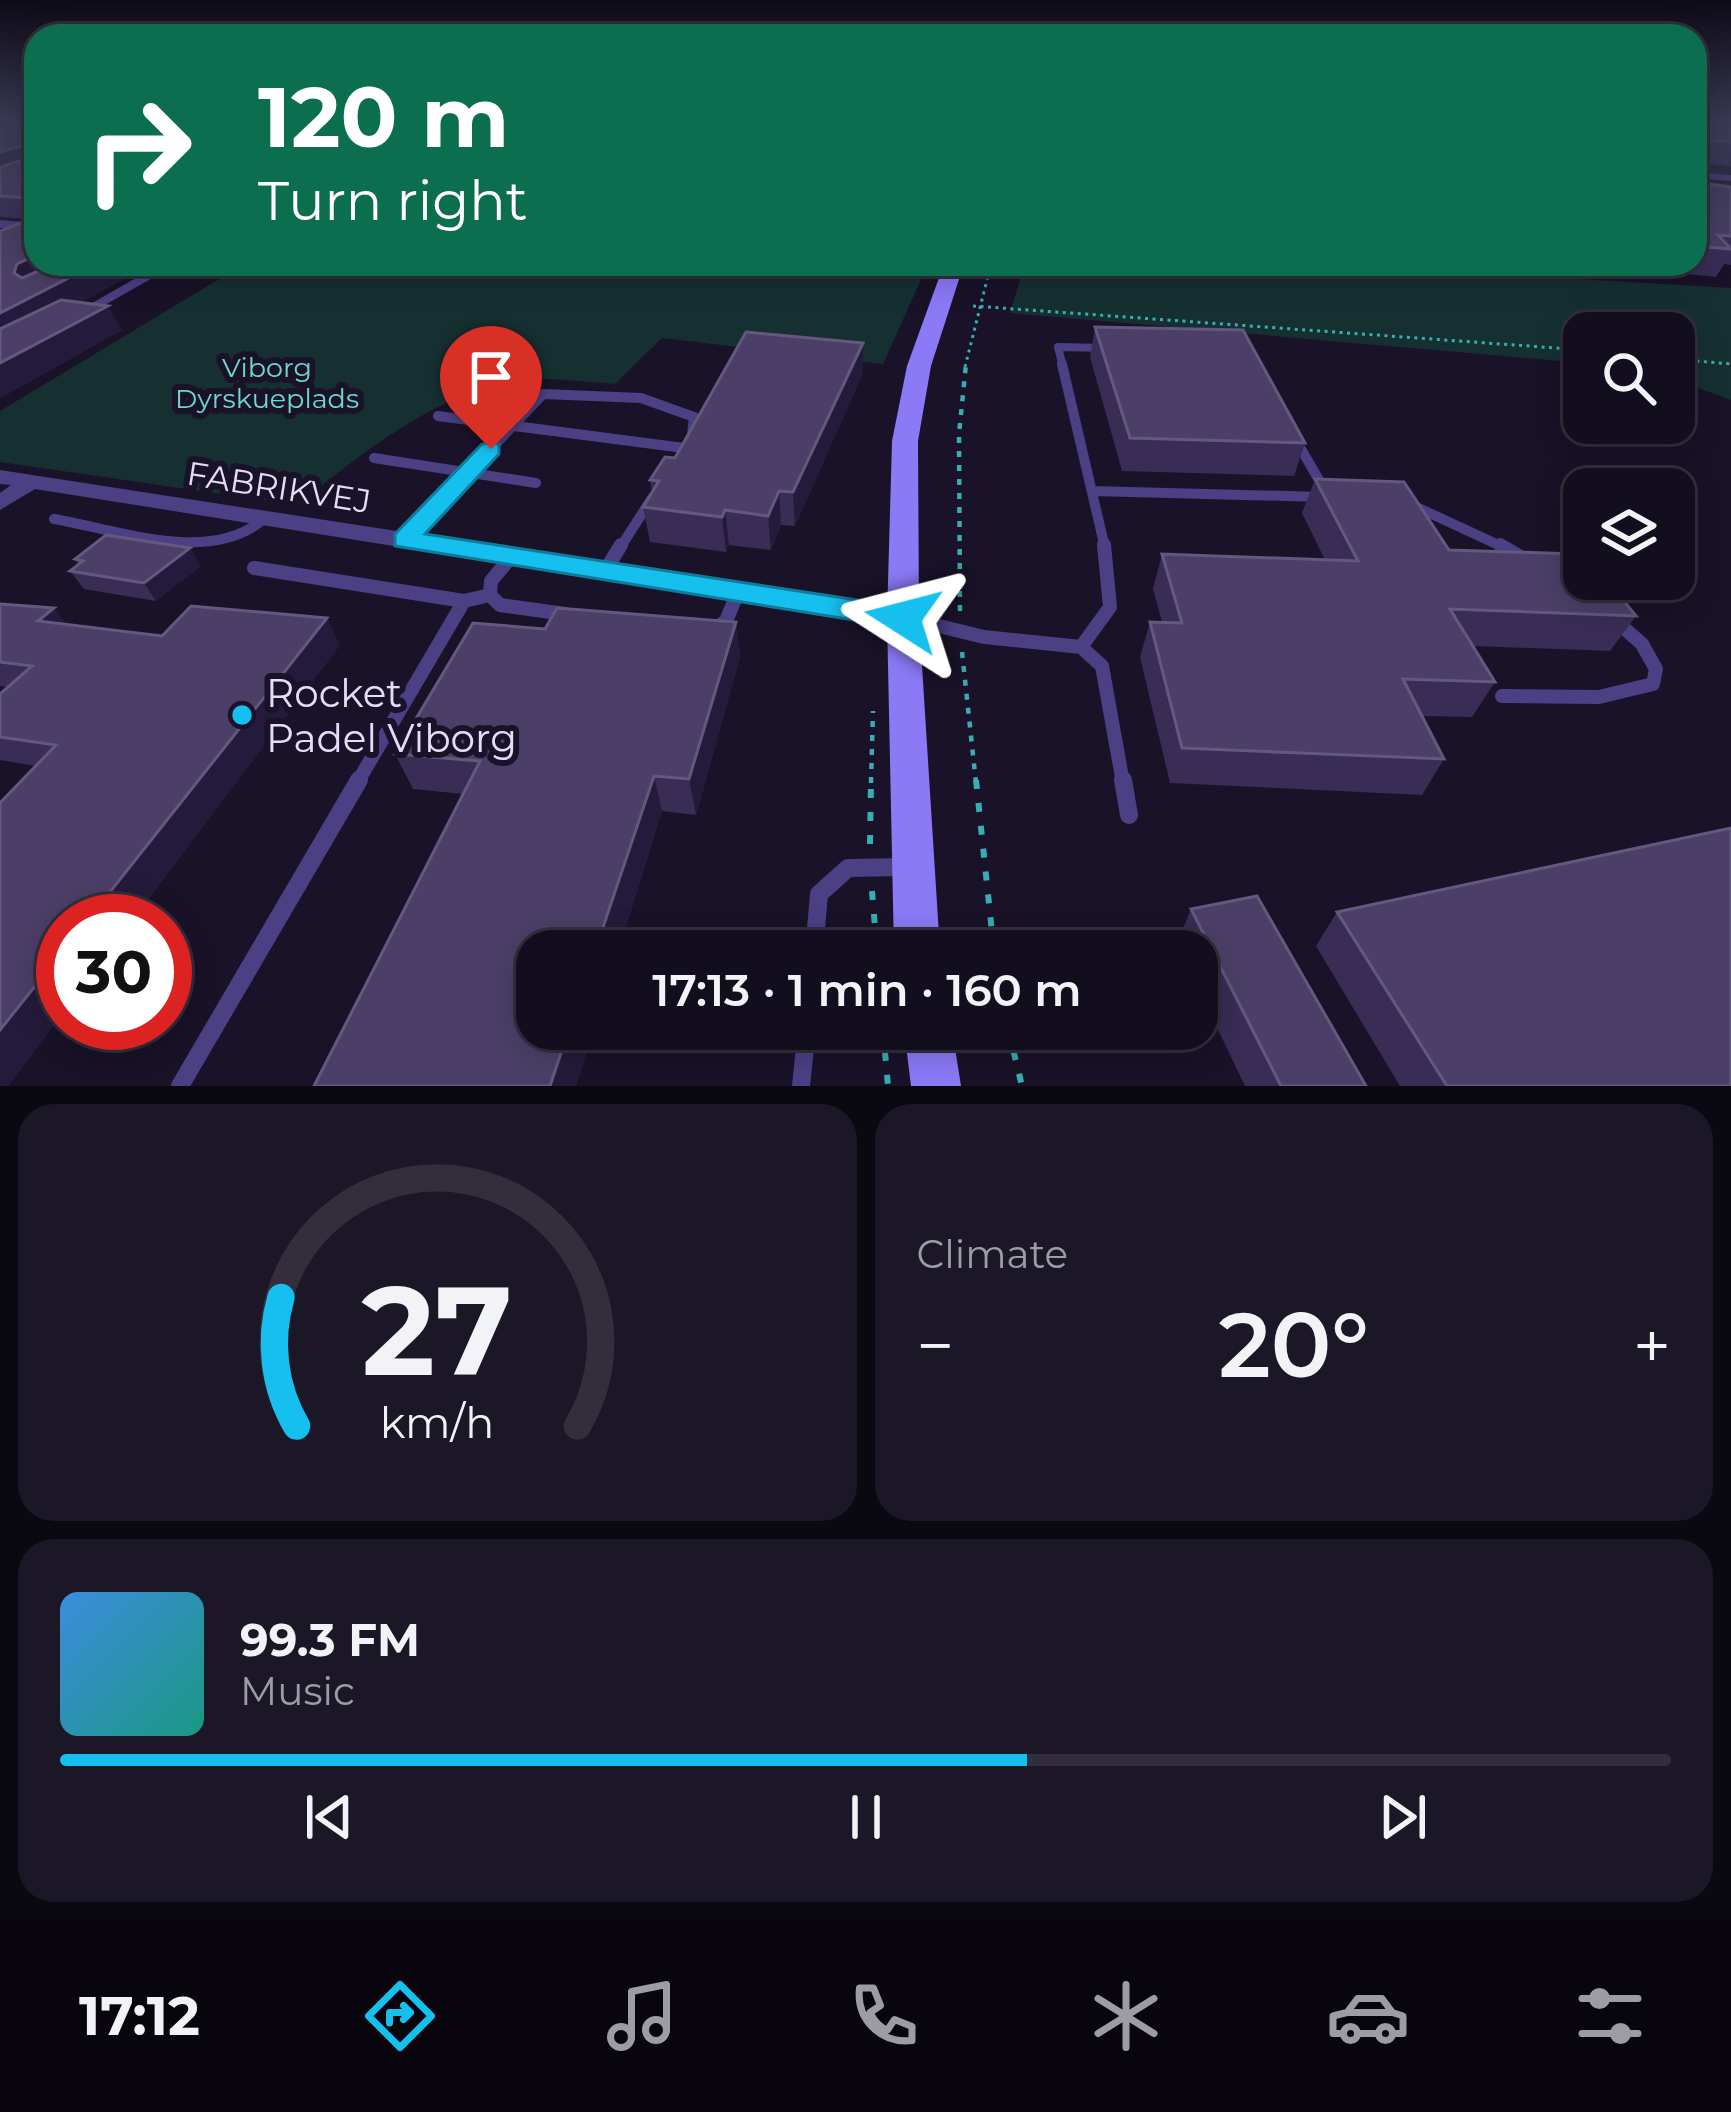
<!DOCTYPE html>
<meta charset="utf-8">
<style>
:root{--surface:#130e1e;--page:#1c1727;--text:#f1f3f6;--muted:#9d9ca4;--line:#322e3c;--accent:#15c0ef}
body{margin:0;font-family:Montserrat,sans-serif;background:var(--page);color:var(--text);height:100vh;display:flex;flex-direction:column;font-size:45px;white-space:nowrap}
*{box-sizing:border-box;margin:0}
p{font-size:39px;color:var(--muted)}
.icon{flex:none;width:66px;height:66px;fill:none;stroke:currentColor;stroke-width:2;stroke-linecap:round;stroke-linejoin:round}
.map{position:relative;height:1086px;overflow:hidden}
.details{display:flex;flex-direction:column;gap:18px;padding:18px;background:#0a0810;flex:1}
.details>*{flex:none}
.top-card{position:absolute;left:24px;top:24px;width:1683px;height:252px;border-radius:36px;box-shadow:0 6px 30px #0003,0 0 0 3px var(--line);background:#0b6e4f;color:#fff;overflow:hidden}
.buttons{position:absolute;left:1563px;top:312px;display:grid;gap:24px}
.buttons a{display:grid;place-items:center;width:132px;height:132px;border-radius:24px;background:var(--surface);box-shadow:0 6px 30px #0003,0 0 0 3px var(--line);font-size:60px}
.speed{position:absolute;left:36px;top:894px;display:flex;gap:24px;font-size:60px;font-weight:700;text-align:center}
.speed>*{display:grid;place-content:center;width:156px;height:156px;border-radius:50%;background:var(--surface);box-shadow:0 6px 30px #0003,0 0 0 3px var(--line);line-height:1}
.speed .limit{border:18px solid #d22;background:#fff;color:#111}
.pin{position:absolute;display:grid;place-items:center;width:102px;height:102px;color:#fff;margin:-123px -51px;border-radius:50% 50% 50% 0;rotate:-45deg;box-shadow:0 0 12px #0007}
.pin .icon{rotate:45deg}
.me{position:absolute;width:132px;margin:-66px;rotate:279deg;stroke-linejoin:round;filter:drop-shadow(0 0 9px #0008)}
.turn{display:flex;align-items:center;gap:42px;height:252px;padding:0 36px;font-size:54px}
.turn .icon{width:156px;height:156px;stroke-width:2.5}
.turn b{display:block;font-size:84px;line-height:102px}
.big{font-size:90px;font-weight:600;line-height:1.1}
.details .widget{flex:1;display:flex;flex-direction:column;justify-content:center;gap:18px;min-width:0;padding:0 42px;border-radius:36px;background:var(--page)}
.details .dial{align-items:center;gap:0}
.dial svg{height:312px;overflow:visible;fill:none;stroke:var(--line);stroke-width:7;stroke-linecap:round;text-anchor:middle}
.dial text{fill:var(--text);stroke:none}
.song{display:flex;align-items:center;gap:36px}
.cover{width:144px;height:144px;border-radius:18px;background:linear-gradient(135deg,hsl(210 70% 55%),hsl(170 70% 35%))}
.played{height:12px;border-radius:6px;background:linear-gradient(90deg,var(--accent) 60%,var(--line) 60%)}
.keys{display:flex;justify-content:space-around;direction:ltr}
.heat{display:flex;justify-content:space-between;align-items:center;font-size:66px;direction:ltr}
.details .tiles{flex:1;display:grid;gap:18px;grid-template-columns:1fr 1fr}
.widget:last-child{grid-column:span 2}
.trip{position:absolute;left:516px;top:930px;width:702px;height:120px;border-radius:36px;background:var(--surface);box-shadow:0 6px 30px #0003,0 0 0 3px var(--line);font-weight:600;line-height:120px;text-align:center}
.dock{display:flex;height:192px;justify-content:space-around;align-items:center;background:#08060c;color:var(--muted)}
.dock .icon{width:84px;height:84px}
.dock .selected{color:var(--accent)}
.dock b{font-size:54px;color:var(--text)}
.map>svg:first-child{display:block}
.green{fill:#163032}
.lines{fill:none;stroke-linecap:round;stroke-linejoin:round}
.path-far2{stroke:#39acb4;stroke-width:3;stroke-dasharray:3 4.5;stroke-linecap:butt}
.path-far1{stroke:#39acb4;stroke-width:4.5;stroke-dasharray:6 8;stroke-linecap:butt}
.path{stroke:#39acb4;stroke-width:6;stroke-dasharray:9 14;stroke-linecap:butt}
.lane-far4{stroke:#4b4084;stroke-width:6}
.lane-far3{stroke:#4b4084;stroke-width:8}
.lane-far2{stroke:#4b4084;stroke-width:10}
.lane-far1{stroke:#4b4084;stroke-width:14}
.lane{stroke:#4b4084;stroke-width:18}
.street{fill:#4b4084;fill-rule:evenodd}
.secondary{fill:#8b79f6;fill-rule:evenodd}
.wall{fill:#392c55}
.shaded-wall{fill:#241a3b}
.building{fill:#4b3f67;stroke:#63587e;stroke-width:3}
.route{fill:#15c0ef;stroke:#0e7d9b;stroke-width:3}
.poi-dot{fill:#15c0ef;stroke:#191228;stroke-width:4.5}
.labels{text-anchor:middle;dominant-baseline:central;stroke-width:12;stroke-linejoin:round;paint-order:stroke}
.far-park-label{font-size:27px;fill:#6bd9cb;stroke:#191228}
.street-label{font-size:33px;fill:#e3dcfd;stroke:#191228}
.near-poi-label{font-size:39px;fill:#e3dcfd;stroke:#191228;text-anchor:start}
</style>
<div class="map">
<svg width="1731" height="1086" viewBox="0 0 1731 1086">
<rect width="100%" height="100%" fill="#191228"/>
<path class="green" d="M244,264H928L883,364L662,338L615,384C585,382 552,377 522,380C442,388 358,456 298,505L0,462V411Z
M1025,264H1328L1731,288V400L1674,379V333H1584V363L1010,313Z"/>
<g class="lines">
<path class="path-far2" d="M973,306L1584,350
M1674,359L1731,364
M965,367L991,264"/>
<path class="path-far1" d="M960,611L959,434L966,364
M962,652L976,783
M871,783L873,711"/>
<path class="path" d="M976,780L994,951
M870,844L871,780
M872,891L877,951
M883,1029L888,1086
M1008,1029L1022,1086"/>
<path class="lane-far4" d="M1695,175L1731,178"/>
<path class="lane-far3" d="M86,311L169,264
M1063,367L1058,347L1107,348"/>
<path class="lane-far2" d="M1062,364L1105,548
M438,416L684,448
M1294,437L1326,492
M374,458L536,483
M1092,491L1324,497
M1410,504L1505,548
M54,519C119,530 211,566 265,518
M405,540L543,394L641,398L694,417L692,435
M620,548L652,498"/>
<path class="lane-far1" d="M1500,545L1526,560
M511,557L491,581L490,595L500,605L565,614
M254,568L464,601L490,595
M605,571L621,545
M906,618L984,637L1081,647L1102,666L1123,783
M715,629L726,621L738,592
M1081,647L1110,607L1104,545
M1502,696L1599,697L1653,684L1656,669L1642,644L1617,622
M357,783L464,601"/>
<path class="lane" d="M1123,780L1129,815
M814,951L819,894L848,868L906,867
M180,1086L359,780
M801,1086L807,1029"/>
<path class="street" d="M0,220L36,223V231L0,228Z
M0,470L903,609L912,611L916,618L912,625L903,627L35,489L0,510V493L11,485L0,484Z"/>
<path class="secondary" d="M944,264H964L931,366L918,441L919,618L940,951H894L887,618L892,441L907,366Z
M904,1029H952L961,1086H911Z"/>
</g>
<path class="wall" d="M0,118H36V264L124,279L81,302L108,306L122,330L0,398L28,219L0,217Z
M1695,118H1731V166L1695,163Z
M1695,182L1731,187V265L1724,264L1716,277L1590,264H1695Z
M1095,327L1305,443L1294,476L1122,471L1090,357Z
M863,343V373L795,526L781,525L771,550L729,545L726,552L650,542L643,507L652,492L650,480L675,458Z
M1315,479L1449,550L1636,616L1610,651L1473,646L1495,682L1472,717L1422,716L1444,759L1422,795L1170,783L1140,657L1150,622H1162L1153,589L1162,554L1325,560L1302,513Z
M75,559L201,566L156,601L84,589L70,571L78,565Z
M0,604L67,624L162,636L340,645L132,921H63V1013L8,1086L36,766L0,760V694L8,687L0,686Z
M736,622L740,657L696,815L662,811L576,1086H314L463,794L413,789L395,754L545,629Z
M1191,909L1366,1086H1245L1197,986V951H1180L1177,943Z
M1337,912L1731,1086H1400L1316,946Z"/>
<path class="shaded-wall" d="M28,144L36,159L0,175V152Z
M36,255V264H82L31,287L14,273L17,264Z
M96,264H116L124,279L0,347V313Z
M108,306L122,330L0,398V363Z
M863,343V373L795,526L793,492Z
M779,491L781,525L771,550L768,516Z
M725,510L729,545L726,552L722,517Z
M190,548L201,566L156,601L144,583Z
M54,608L74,634L38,621Z
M327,618L340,645L132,921H87Z
M736,622L740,657L696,815L689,779Z
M654,776L662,811L618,951H595Z
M63,951V1013L8,1086H0V1030Z
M569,1029H594L576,1086H550Z"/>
<path class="building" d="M0,118H36V255L17,264L14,273L22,278L54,264H96L0,313V231L26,221L32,214L27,198L0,196V167L26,159L28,144L0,152Z
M1695,118H1731V142L1695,139Z
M1695,182L1731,187V236L1718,235L1731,249L1695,246Z
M61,300L108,306L0,363V329Z
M1095,327L1243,330L1305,443L1130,438Z
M746,332L863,343L793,492L779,491L768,516L725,510L722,517L643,507L659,481L650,480L665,457L675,458Z
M1315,479L1404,482L1449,550L1576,554L1584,560V579H1606L1636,616L1450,609L1495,682L1403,679L1444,759L1182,748L1150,622L1182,623L1162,554L1358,561Z
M106,535L190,548L144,583L70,571L83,561L75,559Z
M0,604L54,608L38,621L162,636L191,606L327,618L87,921H63V951L0,1030V803L56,745L0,737V694L32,666L0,662Z
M557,608L736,622L689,779L654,776L595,951H537V1029H569L550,1086H314L480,761L395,754L473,623L545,629Z
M1731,828V1086H1447L1337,912Z
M1257,896L1366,1086H1281L1191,909Z"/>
<linearGradient id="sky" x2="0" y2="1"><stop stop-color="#0e0a16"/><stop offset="0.44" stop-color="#383953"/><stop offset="1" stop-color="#383953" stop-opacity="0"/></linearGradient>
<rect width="1731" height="270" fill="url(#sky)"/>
<path class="route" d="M491,442L499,444V454L425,534L903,607L918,618L903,628L395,546V534L482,444Z"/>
<circle class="poi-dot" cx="242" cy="715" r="12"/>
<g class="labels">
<g class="far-park-label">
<text x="267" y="367">Viborg<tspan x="267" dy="31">Dyrskueplads</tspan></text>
</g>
<g class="street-label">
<text transform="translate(279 487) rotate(9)">FABRIKVEJ</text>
</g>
<g class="near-poi-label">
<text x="266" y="693">Rocket<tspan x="266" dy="45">Padel Viborg</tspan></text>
</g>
</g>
</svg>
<div class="buttons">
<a><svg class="icon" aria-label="search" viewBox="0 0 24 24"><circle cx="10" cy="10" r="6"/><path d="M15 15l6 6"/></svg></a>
<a><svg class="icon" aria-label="layers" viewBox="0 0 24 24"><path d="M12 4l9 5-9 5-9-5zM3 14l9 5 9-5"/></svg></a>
</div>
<div class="speed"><div class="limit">30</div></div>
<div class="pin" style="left:491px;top:449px;background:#d93025"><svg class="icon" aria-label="arrive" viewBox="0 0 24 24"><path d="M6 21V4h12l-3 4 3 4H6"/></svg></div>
<svg class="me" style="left:903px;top:618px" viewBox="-20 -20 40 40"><path d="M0-17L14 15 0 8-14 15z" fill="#15c0ef" stroke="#fff" stroke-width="4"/></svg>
<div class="trip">17:13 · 1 min · 160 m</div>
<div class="top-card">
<div class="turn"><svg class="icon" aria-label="right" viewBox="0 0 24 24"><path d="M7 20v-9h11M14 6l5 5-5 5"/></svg><div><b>120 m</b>Turn right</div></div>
</div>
</div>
<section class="details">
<div class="tiles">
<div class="widget dial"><svg viewBox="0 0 100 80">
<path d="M14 69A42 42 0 1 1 86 69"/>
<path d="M14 69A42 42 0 0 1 10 36" stroke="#15c0ef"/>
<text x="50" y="56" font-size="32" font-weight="700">27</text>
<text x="50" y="72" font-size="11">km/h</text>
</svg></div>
<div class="widget"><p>Climate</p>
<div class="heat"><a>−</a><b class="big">20°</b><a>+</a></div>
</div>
<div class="widget">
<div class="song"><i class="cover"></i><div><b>99.3 FM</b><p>Music</p></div></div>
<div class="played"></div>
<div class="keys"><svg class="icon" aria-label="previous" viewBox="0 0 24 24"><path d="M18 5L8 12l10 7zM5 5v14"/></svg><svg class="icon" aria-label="pause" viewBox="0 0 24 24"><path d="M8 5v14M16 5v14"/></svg><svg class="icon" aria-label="next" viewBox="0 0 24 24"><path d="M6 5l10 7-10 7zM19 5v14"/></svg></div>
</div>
</div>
</section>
<nav class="dock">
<b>17:12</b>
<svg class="icon selected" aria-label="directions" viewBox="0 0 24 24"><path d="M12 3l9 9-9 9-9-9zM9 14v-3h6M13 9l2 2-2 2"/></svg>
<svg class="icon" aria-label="music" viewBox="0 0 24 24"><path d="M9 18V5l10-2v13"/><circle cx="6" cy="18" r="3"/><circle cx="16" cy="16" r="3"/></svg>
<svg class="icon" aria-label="phone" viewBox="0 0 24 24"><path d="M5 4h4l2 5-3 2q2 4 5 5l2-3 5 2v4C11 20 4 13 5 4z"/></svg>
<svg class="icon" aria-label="climate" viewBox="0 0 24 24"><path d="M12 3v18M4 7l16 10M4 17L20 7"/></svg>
<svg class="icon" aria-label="car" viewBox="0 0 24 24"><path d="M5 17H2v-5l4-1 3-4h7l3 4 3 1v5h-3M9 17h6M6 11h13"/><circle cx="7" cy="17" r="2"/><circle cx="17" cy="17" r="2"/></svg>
<svg class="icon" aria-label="filters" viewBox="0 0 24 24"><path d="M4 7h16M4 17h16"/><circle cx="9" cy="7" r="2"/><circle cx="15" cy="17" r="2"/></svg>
</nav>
